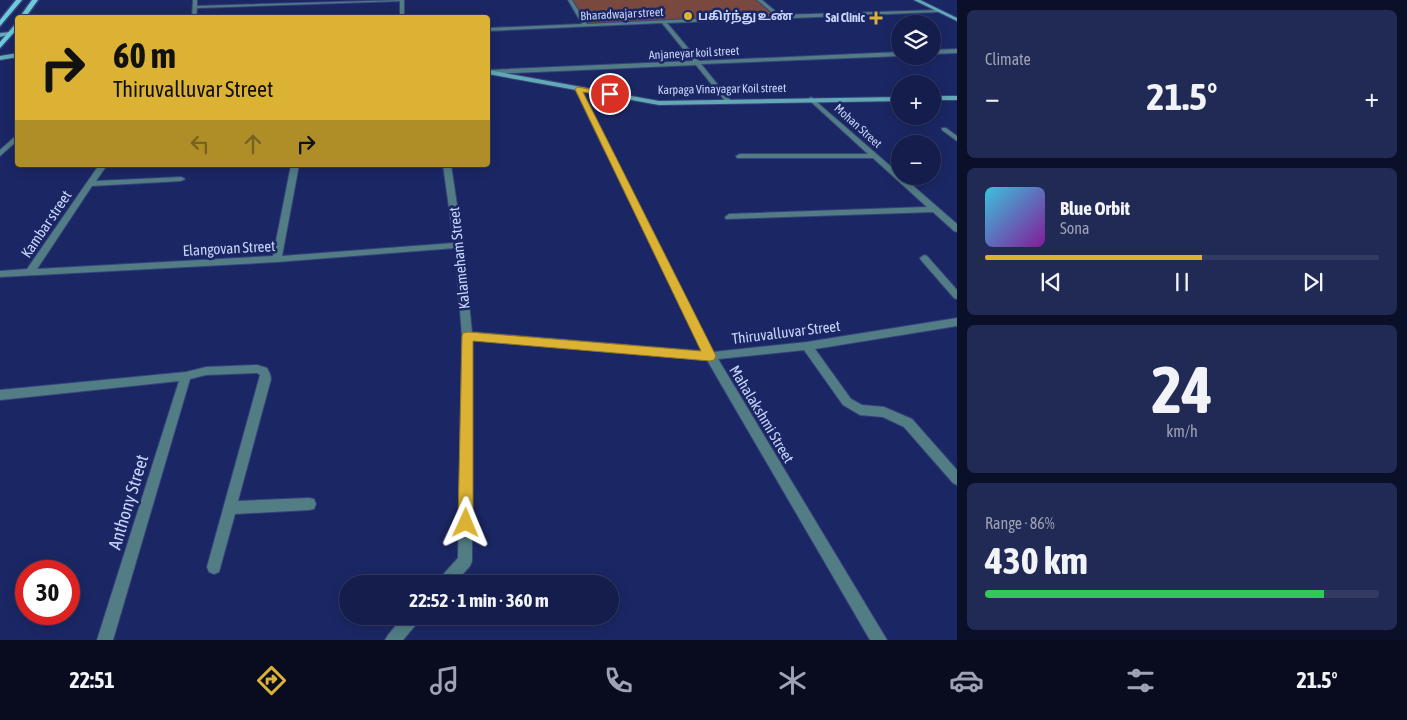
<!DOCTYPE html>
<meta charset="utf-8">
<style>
:root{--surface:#141d4b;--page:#212a55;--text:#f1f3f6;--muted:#9da2b5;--line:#333b63;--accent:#dbb233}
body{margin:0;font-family:"Asap Condensed","Noto Sans Tamil",sans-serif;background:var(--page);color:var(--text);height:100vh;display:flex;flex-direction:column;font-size:19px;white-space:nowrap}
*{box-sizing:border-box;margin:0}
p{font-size:16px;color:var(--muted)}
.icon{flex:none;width:28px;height:28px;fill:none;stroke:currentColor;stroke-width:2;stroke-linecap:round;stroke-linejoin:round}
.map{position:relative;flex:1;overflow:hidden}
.sheet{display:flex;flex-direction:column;gap:10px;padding:10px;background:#0b1029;width:450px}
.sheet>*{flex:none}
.banner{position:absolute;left:15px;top:15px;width:475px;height:152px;border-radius:5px;box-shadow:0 2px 12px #0003,0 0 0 1px var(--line);background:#dbb233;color:#111;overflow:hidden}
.buttons{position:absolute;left:891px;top:15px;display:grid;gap:10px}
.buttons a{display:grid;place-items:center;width:50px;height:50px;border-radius:50%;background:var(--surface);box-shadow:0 2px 12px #0003,0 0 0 1px var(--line);font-size:25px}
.speed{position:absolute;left:15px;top:560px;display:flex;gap:10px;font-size:25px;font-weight:700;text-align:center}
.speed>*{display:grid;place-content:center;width:65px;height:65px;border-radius:50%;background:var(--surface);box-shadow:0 2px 12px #0003,0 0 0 1px var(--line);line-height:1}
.speed .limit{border:8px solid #d22;background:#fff;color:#111}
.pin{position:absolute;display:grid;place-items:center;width:42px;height:42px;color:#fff;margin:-21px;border:2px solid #fff;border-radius:50%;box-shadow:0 1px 5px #0007}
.me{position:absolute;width:55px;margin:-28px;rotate:1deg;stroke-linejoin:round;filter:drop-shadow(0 0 4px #0008)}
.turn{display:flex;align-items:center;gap:18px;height:105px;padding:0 15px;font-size:22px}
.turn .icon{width:65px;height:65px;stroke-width:2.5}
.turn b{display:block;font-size:35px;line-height:42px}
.lanes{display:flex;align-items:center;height:48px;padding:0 15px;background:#0003;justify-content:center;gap:25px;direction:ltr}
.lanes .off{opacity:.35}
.big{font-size:38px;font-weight:700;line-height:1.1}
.sheet .widget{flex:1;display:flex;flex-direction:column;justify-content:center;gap:8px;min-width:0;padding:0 18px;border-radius:8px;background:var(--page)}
.sheet .dial{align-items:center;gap:0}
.dial b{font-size:65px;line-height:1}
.song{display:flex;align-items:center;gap:15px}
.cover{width:60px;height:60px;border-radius:8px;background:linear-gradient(135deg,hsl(190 70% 55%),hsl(290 70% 35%))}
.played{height:5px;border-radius:2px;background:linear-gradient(90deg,var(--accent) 55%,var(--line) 55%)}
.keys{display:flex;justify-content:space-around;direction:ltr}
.heat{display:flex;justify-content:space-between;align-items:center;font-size:28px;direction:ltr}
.charge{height:8px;border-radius:4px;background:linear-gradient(90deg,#34c759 86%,var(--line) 0)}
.trip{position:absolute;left:339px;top:575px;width:280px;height:50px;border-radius:25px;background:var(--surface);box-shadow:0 2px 12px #0003,0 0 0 1px var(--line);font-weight:700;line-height:50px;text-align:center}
.dock{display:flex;height:80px;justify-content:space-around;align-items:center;background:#080c1e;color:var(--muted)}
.dock .icon{width:35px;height:35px}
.dock .current{color:var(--accent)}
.dock b{font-size:22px;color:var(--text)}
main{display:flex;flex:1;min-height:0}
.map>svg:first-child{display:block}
.green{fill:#79483f}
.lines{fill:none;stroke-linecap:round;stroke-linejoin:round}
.street-casing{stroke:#37437c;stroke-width:2}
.secondary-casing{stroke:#37437c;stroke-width:2}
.primary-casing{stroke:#37437c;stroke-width:3}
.street{fill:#527d85;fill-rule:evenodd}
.secondary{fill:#62a9b6;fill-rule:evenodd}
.primary{fill:#6dcbdc;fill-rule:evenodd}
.route{fill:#dbb233;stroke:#8e7421}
.poi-dot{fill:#dbb233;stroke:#1b2764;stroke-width:2}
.labels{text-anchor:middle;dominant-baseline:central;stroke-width:5;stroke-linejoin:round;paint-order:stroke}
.far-street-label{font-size:12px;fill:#c7d4fa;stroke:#1b2764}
.far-poi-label{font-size:12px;font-weight:bold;fill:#c7d4fa;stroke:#1b2764;text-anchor:start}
.street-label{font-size:15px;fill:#c7d4fa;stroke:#1b2764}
.near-street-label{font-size:18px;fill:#c7d4fa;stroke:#1b2764}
</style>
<main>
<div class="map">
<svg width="957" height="640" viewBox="0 0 957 640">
<rect width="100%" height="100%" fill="#1b2764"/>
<path class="green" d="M569,0H757L779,15L586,26Z"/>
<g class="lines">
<g class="street-casing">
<path id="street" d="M193,0H197V6L404,0V18H400V1L197,8L196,18H192Z
M568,0H572L587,24L775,15L757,0H762L780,15L938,10L940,11L938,12L667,23L699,61L900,52V56L701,64L731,101L728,103L726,102L696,65L488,74V70L693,61L662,23L488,31V28L582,24Z
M957,49V53L932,54V50Z
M578,87L581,89L713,352L807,342L957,318V326L815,349L851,399L862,405L884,407L912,419L957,470V485L953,483L904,427L883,417L860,415L843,405L804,350L718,359L887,640H870L707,360L472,340V561L470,566L454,584H437L439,579L458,558L462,336L455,248L277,262L0,277V271L27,269L99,165H107L96,181L181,177L185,179L181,181L92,186L37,269L273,256L291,165H299L282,256L454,243L443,165H451L463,245L472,332L702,351L575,89Z
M811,97L957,224V232L954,231L933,212L726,219L725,217L729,214L927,207L873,158H737L736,156L740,154H868L809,100L808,99Z
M942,128H946L957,136V141L942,130Z
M18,134V140L0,156V150Z
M924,255L927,256L957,290V299L954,298L921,260L920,258Z
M257,365L267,368L270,374L271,379L238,501L309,498L314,499L316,504L314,509L309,510L235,514L219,572L214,574L209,572L207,567L260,375L257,373L206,375L190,379L113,640H97L179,381L0,400V390L186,372L206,367Z
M404,616H421L419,621L403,640H385L388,635Z"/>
</g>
<g class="secondary-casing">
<path id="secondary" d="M914,0H920L957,18V21Z
M0,33L10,32L13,34L0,37Z
M18,53V57L0,60V56Z
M488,70L659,101L900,97V101L659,105L488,74Z
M932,96H957V100H932Z"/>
</g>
<g class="primary-casing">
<path id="primary" d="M16,0H22L0,26V20Z
M32,0H38L25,18H19Z
M18,21V28L0,48V42Z"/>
</g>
<use href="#street" class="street"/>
<use href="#secondary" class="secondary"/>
<use href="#primary" class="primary"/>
</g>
<path class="route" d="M578,87L614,94L610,97L583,92L716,356L714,360L710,361L473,341V523L471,529L466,531L460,529L458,523L462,336L463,333L468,332L701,351L575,89Z"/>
<g class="poi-dot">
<circle cx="688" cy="16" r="5"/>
<path d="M873.5 10.5h5v5h5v5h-5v5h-5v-5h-5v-5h5z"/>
</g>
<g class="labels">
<g class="far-street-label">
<text transform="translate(622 14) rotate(-3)">Bharadwajar street</text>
<text transform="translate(694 53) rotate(-3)">Anjaneyar koil street</text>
<text transform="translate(722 89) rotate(-1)">Karpaga Vinayagar Koil street</text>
<text transform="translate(858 126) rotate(42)">Mohan Street</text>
</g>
<g class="far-poi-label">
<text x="698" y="16">பகிர்ந்து உண்</text>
<text x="865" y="18" text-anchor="end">Sai Clinic</text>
</g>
<g class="street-label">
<text transform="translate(46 224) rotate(-56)">Kambar street</text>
<text transform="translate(229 248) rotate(-3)">Elangovan Street</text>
<text transform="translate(459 258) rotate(-96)">Kalameham Street</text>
<text transform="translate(786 332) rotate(-7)">Thiruvalluvar Street</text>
<text transform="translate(762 414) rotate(59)">Mahalakshmi Street</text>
</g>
<g class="near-street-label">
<text transform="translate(128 502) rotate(-73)">Anthony Street</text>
</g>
</g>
</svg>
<div class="buttons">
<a><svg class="icon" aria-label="layers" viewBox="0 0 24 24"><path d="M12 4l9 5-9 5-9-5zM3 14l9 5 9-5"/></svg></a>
<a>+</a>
<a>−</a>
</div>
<div class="speed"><div class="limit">30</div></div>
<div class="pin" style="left:610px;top:94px;background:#d93025"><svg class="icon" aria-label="arrive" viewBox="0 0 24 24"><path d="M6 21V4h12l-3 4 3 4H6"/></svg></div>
<svg class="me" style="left:466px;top:523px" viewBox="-20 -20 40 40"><path d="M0-17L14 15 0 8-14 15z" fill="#dbb233" stroke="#fff" stroke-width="4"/></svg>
<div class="trip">22:52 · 1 min · 360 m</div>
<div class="banner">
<div class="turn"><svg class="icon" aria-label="right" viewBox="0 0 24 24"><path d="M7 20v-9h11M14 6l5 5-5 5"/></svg><div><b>60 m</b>Thiruvalluvar Street</div></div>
<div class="lanes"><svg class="icon off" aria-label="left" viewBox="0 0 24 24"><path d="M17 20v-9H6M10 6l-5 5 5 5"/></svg><svg class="icon off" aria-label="ahead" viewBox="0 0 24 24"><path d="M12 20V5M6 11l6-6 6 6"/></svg><svg class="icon" aria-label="right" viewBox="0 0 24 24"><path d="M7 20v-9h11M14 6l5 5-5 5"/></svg></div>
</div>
</div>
<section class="sheet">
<div class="widget"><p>Climate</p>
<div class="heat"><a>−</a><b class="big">21.5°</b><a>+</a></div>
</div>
<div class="widget">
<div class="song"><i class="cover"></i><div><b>Blue Orbit</b><p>Sona</p></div></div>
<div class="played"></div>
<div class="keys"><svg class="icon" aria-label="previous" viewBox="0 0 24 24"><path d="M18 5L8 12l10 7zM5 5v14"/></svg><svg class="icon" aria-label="pause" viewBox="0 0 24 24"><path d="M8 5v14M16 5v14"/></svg><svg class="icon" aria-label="next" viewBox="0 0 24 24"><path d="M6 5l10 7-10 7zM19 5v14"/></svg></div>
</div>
<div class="widget dial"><b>24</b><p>km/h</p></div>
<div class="widget"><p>Range · 86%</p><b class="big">430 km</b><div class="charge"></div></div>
</section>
</main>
<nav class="dock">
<b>22:51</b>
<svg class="icon current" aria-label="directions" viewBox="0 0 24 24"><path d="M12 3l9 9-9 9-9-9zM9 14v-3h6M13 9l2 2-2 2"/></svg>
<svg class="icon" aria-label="music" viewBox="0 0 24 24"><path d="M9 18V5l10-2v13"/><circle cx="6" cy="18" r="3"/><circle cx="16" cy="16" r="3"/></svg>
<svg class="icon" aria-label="phone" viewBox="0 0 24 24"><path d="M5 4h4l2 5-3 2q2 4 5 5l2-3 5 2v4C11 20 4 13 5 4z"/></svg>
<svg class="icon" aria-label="climate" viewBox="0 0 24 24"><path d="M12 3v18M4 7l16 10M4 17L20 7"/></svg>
<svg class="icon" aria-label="car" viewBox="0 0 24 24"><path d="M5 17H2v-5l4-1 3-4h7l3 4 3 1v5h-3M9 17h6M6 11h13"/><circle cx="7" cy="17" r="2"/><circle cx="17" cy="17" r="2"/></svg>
<svg class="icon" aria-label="filters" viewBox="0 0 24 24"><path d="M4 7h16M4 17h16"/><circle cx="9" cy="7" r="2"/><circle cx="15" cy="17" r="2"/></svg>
<b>21.5°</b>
</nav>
